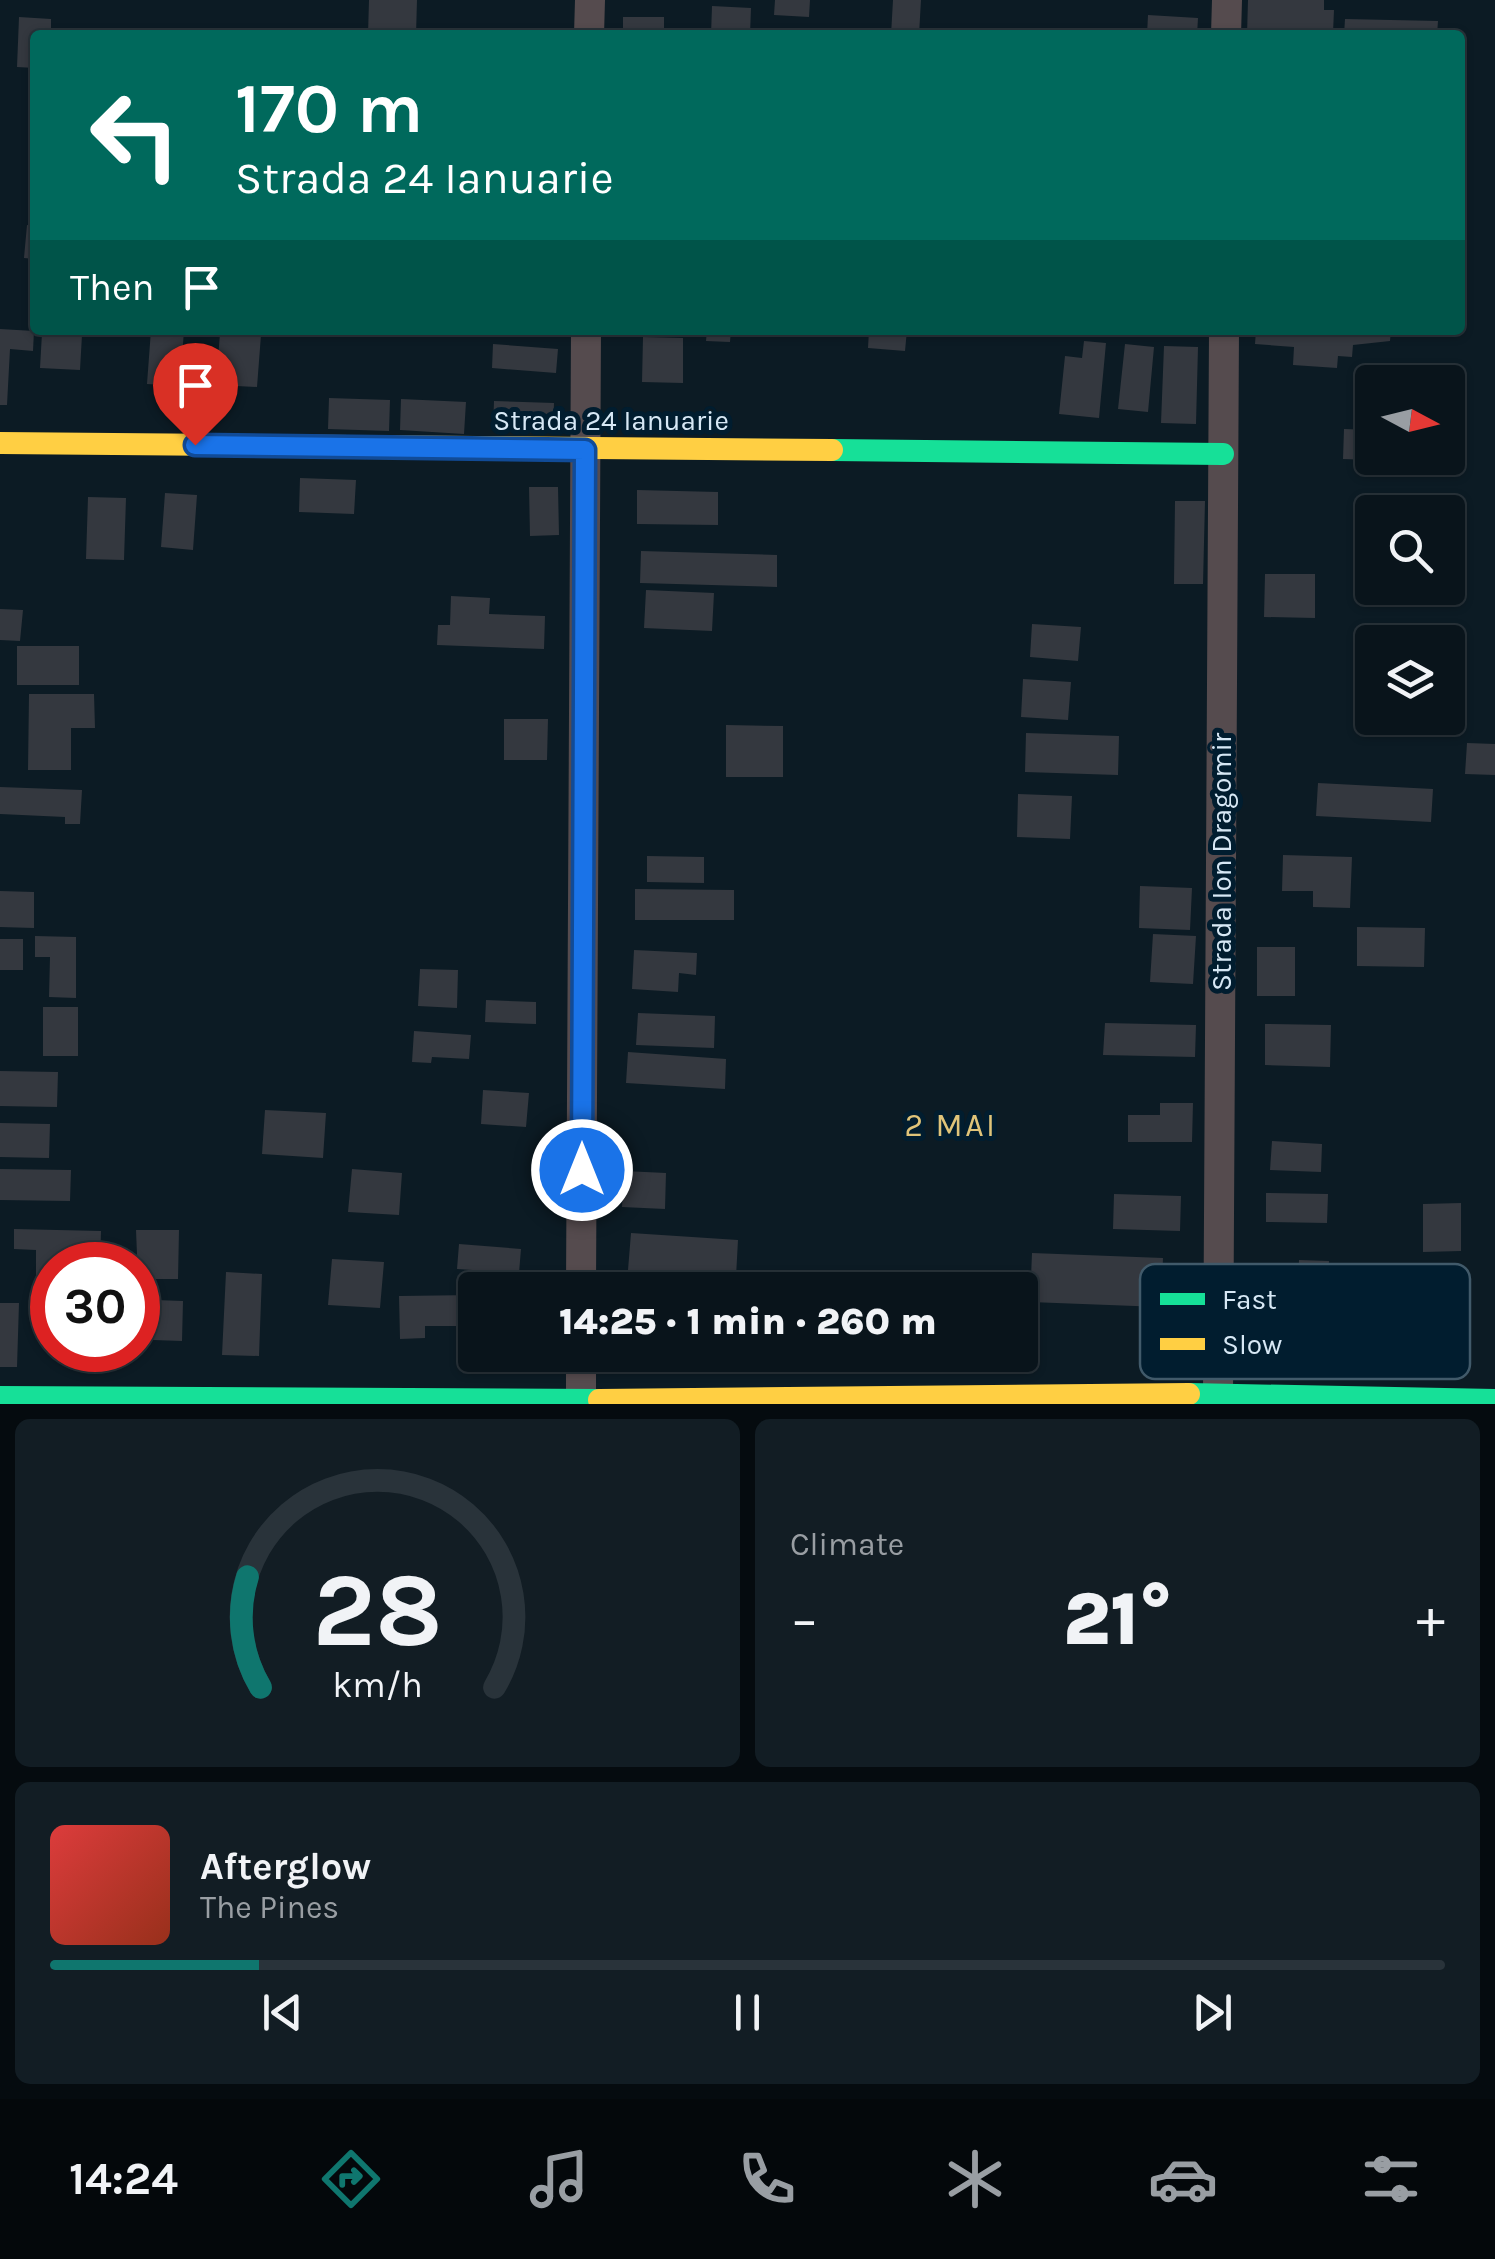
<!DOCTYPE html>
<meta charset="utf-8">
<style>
:root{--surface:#09141b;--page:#121d24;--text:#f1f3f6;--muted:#999ea3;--line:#29333a;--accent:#0f766e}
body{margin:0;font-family:Karla,sans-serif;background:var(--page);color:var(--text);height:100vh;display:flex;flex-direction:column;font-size:38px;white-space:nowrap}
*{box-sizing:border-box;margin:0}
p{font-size:32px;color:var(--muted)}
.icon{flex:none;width:55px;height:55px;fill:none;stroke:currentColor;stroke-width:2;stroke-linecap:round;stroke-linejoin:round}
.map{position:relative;height:1404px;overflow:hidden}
.drawer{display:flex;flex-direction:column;gap:15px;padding:15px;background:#050b0f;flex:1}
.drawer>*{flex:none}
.hud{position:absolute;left:30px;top:30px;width:1435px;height:305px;border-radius:10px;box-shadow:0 2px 8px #0004,0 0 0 2px var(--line);background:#00695c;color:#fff;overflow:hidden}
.needle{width:65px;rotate:97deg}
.buttons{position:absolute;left:1355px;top:365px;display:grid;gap:20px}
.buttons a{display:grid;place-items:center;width:110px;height:110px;border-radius:10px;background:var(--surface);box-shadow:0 2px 8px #0004,0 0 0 2px var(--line);font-size:50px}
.speed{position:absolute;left:30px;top:1242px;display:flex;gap:20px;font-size:50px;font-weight:700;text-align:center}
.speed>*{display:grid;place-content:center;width:130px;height:130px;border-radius:50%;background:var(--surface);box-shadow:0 2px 8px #0004,0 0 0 2px var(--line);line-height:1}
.speed .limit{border:15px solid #d22;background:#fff;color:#111}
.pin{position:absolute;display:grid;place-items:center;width:85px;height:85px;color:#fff;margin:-102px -42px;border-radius:50% 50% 50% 0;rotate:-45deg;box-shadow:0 0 10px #0007}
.pin .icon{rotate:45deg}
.me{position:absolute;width:110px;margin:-55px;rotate:0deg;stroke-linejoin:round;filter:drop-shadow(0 0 8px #0008)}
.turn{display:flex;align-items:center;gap:35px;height:210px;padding:0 40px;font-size:45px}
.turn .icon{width:130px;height:130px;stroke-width:2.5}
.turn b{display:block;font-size:70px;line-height:85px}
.then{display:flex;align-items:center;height:95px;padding:0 40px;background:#0003;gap:20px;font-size:38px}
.big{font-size:75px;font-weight:800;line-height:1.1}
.drawer .card{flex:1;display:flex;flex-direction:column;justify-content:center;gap:15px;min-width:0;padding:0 35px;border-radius:15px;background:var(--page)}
.drawer .dial{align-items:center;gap:0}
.dial svg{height:260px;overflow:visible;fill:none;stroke:var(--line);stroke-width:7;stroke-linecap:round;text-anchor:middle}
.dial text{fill:var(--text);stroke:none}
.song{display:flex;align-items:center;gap:30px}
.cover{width:120px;height:120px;border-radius:15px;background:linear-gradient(135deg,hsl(0 70% 55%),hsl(10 70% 35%))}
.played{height:10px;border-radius:5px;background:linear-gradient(90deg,var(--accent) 15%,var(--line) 15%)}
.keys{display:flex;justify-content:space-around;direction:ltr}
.heat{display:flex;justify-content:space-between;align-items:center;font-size:55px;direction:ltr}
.drawer .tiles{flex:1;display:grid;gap:15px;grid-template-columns:1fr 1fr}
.card:last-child{grid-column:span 2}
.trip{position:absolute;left:458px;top:1272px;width:580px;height:100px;border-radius:10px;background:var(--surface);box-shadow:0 2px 8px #0004,0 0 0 2px var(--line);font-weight:800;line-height:100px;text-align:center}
.tabs{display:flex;height:160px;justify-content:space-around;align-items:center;background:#04080b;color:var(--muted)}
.tabs .icon{width:70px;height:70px}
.tabs .selected{color:var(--accent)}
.tabs b{font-size:45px;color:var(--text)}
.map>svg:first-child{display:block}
.building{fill:#34383f}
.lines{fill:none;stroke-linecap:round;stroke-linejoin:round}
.street{stroke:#554b4e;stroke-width:30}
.fast{stroke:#16e098;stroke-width:22}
.slow{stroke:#ffcf43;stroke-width:22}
.route-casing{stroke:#114b97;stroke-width:25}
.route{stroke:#1a73e8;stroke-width:18}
.labels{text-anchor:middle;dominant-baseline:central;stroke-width:10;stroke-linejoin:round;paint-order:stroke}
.street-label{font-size:28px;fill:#d7e8f5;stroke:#011d2f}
.quarter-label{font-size:32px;letter-spacing:2.5px;fill:#e0c479;stroke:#011d2f}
.key{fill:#011d2f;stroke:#415a6a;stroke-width:2.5}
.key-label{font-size:28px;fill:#d7e8f5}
</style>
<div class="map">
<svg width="1495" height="1404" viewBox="0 0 1495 1404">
<rect width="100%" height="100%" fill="#0c1b24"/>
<path class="building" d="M369,0H417L416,35H368Z
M775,0H810L809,17L774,15Z
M893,0H921L919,35H891Z
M1248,0H1324V10H1334L1333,33L1247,35Z
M712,6L751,8L750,35H711Z
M1148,15L1198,18L1197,35H1147Z
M19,17L51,19V35H35V68L17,67Z
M623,17H664V35H623Z
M1345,19L1438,21L1437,35H1344Z
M27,225L35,226V259L24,258Z
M0,329L34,331L33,351L10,349L7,405H0Z
M151,330H184L180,386L147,384Z
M707,330H731L730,342L706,341Z
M869,330H907L905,351L868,348Z
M1256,330H1391L1390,341L1353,345L1352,357L1338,356L1337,368L1293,365L1294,347L1255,344Z
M42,333L82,335L80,370L40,368Z
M220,333L261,335L257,387L216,385Z
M643,337L683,338V383L642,382Z
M1084,341L1106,343L1099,418L1059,414L1065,356L1082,358Z
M493,344L558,349L556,373L492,368Z
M1125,344L1154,347L1148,412L1118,409Z
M1164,346L1198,347L1196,424L1161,423Z
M329,398L390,400L389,431L328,429Z
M401,399L466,402L464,434L400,430Z
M494,401L554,403L553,433L493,431Z
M1344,429L1372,430V460L1343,459Z
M1401,458H1429L1428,474L1401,473Z
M300,478L356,480L354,514L299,512Z
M529,487H558L559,535L530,536Z
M637,490L718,492V525L637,524Z
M165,493L197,495L193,550L161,547Z
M88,497L126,498L124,560L86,559Z
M1175,501H1205L1203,584H1174Z
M641,551L777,555V587L640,583Z
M1265,574H1315V618L1264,617Z
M646,590L714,593L712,631L644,628Z
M451,596L490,598L489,614L545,616L544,649L437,645L438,625H450Z
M0,609L23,610L20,641L0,640Z
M1032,624L1081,627L1078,661L1030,657Z
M17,646H79V685H17Z
M1023,679L1071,682L1068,720L1021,717Z
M29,694H94L95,728H71V770H28Z
M504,719H548L547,760H504Z
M726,725L783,726V777H726Z
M1026,733L1119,736L1118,775L1025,772Z
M1467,743L1495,744V775L1465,774Z
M1318,783L1433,789L1431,822L1316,816Z
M0,787L82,790L80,824H65V817L0,814Z
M1018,794L1072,796L1070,839L1017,837Z
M1283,855L1352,857L1350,908L1313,907V891H1282Z
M647,856L704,857V883L647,882Z
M1140,886L1192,888L1190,930L1139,928Z
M635,889L734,890V920H635Z
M0,891L34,892V928L0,927Z
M1357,927L1425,928L1424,967L1357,966Z
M1153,934L1196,936L1193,984L1150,982Z
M35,936L76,937V998L49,997L50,957H35Z
M0,939H23V970H0Z
M1257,947H1295V996H1257Z
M634,950L697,953L696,975L679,973L678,992L632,989Z
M420,969L458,970L457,1008L418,1006Z
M486,1000L536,1002V1024L485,1022Z
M43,1007H78V1056H43Z
M638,1013L715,1016L714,1048L636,1045Z
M1105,1023L1196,1025L1195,1057L1103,1055Z
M1265,1024L1331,1025L1330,1067L1265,1065Z
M414,1031L471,1035L469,1059L432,1057L431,1063L412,1062Z
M628,1052L726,1059L725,1089L626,1083Z
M0,1071L58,1072L57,1107L0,1106Z
M483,1090L529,1093L526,1127L481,1124Z
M1160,1103H1193L1192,1142H1128V1115H1160Z
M265,1110L326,1113L323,1158L262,1154Z
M0,1123L50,1124L49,1158L0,1157Z
M1272,1141L1322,1144L1321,1172L1270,1170Z
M0,1169L71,1170L70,1201L0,1200Z
M352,1169L402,1173L399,1215L348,1212Z
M624,1171L666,1173L665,1209L622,1207Z
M1266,1193L1328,1194L1327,1223L1266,1222Z
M1114,1194L1181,1196L1180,1231L1113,1229Z
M1461,1203V1251L1423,1252V1204Z
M14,1229L101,1231L100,1265H52V1277H36V1250L14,1249Z
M136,1230H179L178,1279H138Z
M631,1233L738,1240L736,1277L628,1270Z
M459,1244L521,1249L519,1273L457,1269Z
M1032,1253L1163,1258L1161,1307L1030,1302Z
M332,1259L384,1262L380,1308L328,1305Z
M1299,1260L1329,1261L1327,1304L1297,1303Z
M226,1272L262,1274L259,1356L222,1355Z
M870,1277L906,1278V1290H869Z
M475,1295V1326H425V1338L400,1339L399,1296Z
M155,1300L183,1301L182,1341L153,1340Z
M0,1303H19L17,1367H0Z
M637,1355H697V1371L637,1368Z"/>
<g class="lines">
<path class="street" d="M589,35L590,0
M1226,35L1227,0
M581,1290L586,330
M1218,1394L1224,330
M581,1404V1355"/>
<path class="fast" d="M832,450L1223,454
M1189,1394L1495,1400
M0,1397L599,1400"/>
<path class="slow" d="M0,443L832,450
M599,1400L1189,1394"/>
</g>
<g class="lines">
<g class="route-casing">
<path id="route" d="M195,445L585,450L582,1170"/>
</g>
<use href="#route" class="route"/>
</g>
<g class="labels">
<g class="street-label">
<text x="611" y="420">Strada 24 Ianuarie</text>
<text transform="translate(1221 862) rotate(-90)">Strada Ion Dragomir</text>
</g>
<g class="quarter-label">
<text x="951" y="1125">2 MAI</text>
</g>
</g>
<rect x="1140" y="1264" width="330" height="115" rx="15" class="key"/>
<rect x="1160" y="1293" width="45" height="12" fill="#16e098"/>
<rect x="1160" y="1338" width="45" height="12" fill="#ffcf43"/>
<g class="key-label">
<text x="1222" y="1309">Fast</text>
<text x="1222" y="1354">Slow</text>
</g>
</svg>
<div class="buttons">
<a><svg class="needle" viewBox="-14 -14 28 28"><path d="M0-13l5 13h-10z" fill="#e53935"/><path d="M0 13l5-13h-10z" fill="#999ea3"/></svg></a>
<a><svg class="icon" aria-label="search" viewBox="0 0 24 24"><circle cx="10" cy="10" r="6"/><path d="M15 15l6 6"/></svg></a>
<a><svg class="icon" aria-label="layers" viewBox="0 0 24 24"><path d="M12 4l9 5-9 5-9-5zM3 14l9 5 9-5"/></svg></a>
</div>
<div class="speed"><div class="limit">30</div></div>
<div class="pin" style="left:195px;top:445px;background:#d93025"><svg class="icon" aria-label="arrive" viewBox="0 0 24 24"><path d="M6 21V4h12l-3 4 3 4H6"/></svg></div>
<svg class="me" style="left:582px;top:1170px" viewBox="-20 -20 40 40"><circle r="17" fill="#1a73e8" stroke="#fff" stroke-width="3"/><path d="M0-11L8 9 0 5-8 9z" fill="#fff"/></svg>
<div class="trip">14:25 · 1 min · 260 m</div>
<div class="hud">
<div class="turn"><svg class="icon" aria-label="left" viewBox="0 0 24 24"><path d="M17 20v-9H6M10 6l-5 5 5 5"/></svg><div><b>170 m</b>Strada 24 Ianuarie</div></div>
<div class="then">Then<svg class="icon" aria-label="arrive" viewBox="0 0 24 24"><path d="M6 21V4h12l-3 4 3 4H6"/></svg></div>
</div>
</div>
<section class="drawer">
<div class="tiles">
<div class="card dial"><svg viewBox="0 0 100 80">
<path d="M14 69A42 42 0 1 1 86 69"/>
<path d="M14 69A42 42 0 0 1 10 35" stroke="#0f766e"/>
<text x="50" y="56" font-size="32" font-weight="700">28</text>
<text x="50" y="72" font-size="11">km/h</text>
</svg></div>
<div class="card"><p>Climate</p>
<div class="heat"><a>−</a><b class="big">21°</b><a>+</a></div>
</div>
<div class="card">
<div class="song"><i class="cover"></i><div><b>Afterglow</b><p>The Pines</p></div></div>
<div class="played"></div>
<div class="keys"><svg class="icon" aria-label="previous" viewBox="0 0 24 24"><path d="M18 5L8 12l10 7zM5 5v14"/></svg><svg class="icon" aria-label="pause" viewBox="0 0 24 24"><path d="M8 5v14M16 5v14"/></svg><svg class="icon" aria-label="next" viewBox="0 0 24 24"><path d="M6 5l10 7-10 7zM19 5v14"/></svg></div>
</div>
</div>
</section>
<nav class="tabs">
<b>14:24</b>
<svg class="icon selected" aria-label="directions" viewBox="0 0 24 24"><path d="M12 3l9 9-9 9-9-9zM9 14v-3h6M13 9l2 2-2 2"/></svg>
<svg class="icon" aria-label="music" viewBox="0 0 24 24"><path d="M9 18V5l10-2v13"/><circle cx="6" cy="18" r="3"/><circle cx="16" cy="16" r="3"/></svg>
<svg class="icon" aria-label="phone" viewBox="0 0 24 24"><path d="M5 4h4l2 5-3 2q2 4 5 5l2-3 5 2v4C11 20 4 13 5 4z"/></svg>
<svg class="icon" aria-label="climate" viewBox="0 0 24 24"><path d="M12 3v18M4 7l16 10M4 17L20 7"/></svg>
<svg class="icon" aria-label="car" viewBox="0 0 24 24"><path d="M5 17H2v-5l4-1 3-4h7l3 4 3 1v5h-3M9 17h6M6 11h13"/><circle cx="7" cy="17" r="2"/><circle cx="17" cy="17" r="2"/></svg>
<svg class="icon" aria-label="filters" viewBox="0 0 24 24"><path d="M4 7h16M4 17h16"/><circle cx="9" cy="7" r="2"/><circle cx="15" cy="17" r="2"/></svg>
</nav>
